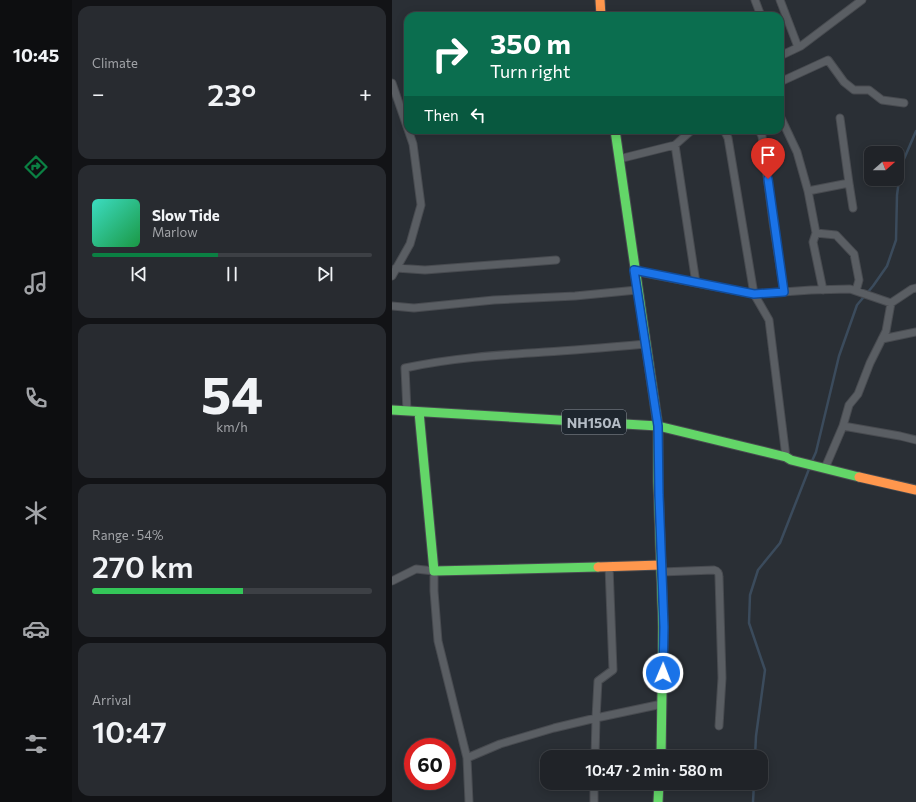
<!DOCTYPE html>
<meta charset="utf-8">
<style>
:root{--surface:#202328;--page:#282b30;--text:#f1f3f6;--muted:#a2a4a8;--line:#3d4045;--accent:#0b8043}
body{margin:0;font-family:Commissioner,sans-serif;background:var(--page);color:var(--text);height:100vh;display:flex;flex-direction:column;font-size:15px;white-space:nowrap}
*{box-sizing:border-box;margin:0}
p{font-size:13px;color:var(--muted)}
.icon{flex:none;width:22px;height:22px;fill:none;stroke:currentColor;stroke-width:2;stroke-linecap:round;stroke-linejoin:round}
.map{position:relative;flex:1;overflow:hidden}
.side{display:flex;flex-direction:column;gap:6px;padding:6px;background:#121316;width:320px}
.side>*{flex:none}
.top-card{position:absolute;left:12px;top:12px;width:380px;height:122px;border-radius:12px;box-shadow:0 2px 10px #0003,0 0 0 1px var(--line);background:#0b6e4f;color:#fff;overflow:hidden}
.needle{width:26px;rotate:69deg}
.buttons{position:absolute;left:472px;top:146px;display:grid;gap:8px}
.buttons a{display:grid;place-items:center;width:40px;height:40px;border-radius:8px;background:var(--surface);box-shadow:0 2px 10px #0003,0 0 0 1px var(--line);font-size:20px}
.speed{position:absolute;left:12px;top:738px;display:flex;gap:8px;font-size:20px;font-weight:700;text-align:center}
.speed>*{display:grid;place-content:center;width:52px;height:52px;border-radius:50%;background:var(--surface);box-shadow:0 2px 10px #0003,0 0 0 1px var(--line);line-height:1}
.speed .limit{border:6px solid #d22;background:#fff;color:#111}
.pin{position:absolute;display:grid;place-items:center;width:34px;height:34px;color:#fff;margin:-41px -17px;border-radius:50% 50% 50% 0;rotate:-45deg;box-shadow:0 0 4px #0007}
.pin .icon{rotate:45deg}
.me{position:absolute;width:44px;margin:-22px;rotate:1deg;stroke-linejoin:round;filter:drop-shadow(0 0 3px #0008)}
.turn{display:flex;align-items:center;gap:14px;height:84px;padding:0 20px;font-size:18px}
.turn .icon{width:52px;height:52px;stroke-width:2.5}
.turn b{display:block;font-size:28px;line-height:34px}
.then{display:flex;align-items:center;height:38px;padding:0 20px;background:#0003;gap:8px;font-size:15px}
.big{font-size:30px;font-weight:600;line-height:1.1}
.side .widget{flex:1;display:flex;flex-direction:column;justify-content:center;gap:6px;min-width:0;padding:0 14px;border-radius:12px;background:var(--page)}
.side .dial{align-items:center;gap:0}
.dial b{font-size:52px;line-height:1}
.song{display:flex;align-items:center;gap:12px}
.cover{width:48px;height:48px;border-radius:6px;background:linear-gradient(135deg,hsl(170 70% 55%),hsl(140 70% 35%))}
.played{height:4px;border-radius:2px;background:linear-gradient(90deg,var(--accent) 45%,var(--line) 45%)}
.keys{display:flex;justify-content:space-around;direction:ltr}
.heat{display:flex;justify-content:space-between;align-items:center;font-size:22px;direction:ltr}
.charge{height:6px;border-radius:3px;background:linear-gradient(90deg,#34c759 54%,var(--line) 0)}
.trip{position:absolute;left:148px;top:750px;width:228px;height:40px;border-radius:12px;background:var(--surface);box-shadow:0 2px 10px #0003,0 0 0 1px var(--line);font-weight:600;line-height:40px;text-align:center}
main{display:flex;flex:1;min-height:0}
.dock{display:flex;flex-direction:column;width:72px;justify-content:space-around;align-items:center;background:#0d0e10;color:var(--muted)}
.dock .icon{width:28px;height:28px}
.dock .active{color:var(--accent)}
.dock b{font-size:18px;color:var(--text)}
.map>svg:first-child{display:block}
.lines{fill:none;stroke-linecap:round;stroke-linejoin:round}
.stream{stroke:#3b4b5c;stroke-width:2.5}
.street-casing{stroke:#484b50;stroke-width:9}
.fast-casing{stroke:#484b50;stroke-width:11}
.slow-casing{stroke:#484b50;stroke-width:11}
.street{stroke:#5a5e63;stroke-width:7}
.fast{stroke:#63d668;stroke-width:9}
.slow{stroke:#ff974d;stroke-width:9}
.route-casing{stroke:#114b97;stroke-width:10}
.route{stroke:#1a73e8;stroke-width:7}
.labels{text-anchor:middle;dominant-baseline:central;stroke-width:4;stroke-linejoin:round;paint-order:stroke}
.shield{fill:#1e262e;stroke:#878f98;stroke-width:1}
.shield-label{font-size:14px;font-weight:bold;fill:#b4bcc5}
</style>
<main>
<nav class="dock">
<b>10:45</b>
<svg class="icon active" aria-label="directions" viewBox="0 0 24 24"><path d="M12 3l9 9-9 9-9-9zM9 14v-3h6M13 9l2 2-2 2"/></svg>
<svg class="icon" aria-label="music" viewBox="0 0 24 24"><path d="M9 18V5l10-2v13"/><circle cx="6" cy="18" r="3"/><circle cx="16" cy="16" r="3"/></svg>
<svg class="icon" aria-label="phone" viewBox="0 0 24 24"><path d="M5 4h4l2 5-3 2q2 4 5 5l2-3 5 2v4C11 20 4 13 5 4z"/></svg>
<svg class="icon" aria-label="climate" viewBox="0 0 24 24"><path d="M12 3v18M4 7l16 10M4 17L20 7"/></svg>
<svg class="icon" aria-label="car" viewBox="0 0 24 24"><path d="M5 17H2v-5l4-1 3-4h7l3 4 3 1v5h-3M9 17h6M6 11h13"/><circle cx="7" cy="17" r="2"/><circle cx="17" cy="17" r="2"/></svg>
<svg class="icon" aria-label="filters" viewBox="0 0 24 24"><path d="M4 7h16M4 17h16"/><circle cx="9" cy="7" r="2"/><circle cx="15" cy="17" r="2"/></svg>
</nav>
<section class="side">
<div class="widget"><p>Climate</p>
<div class="heat"><a>−</a><b class="big">23°</b><a>+</a></div>
</div>
<div class="widget">
<div class="song"><i class="cover"></i><div><b>Slow Tide</b><p>Marlow</p></div></div>
<div class="played"></div>
<div class="keys"><svg class="icon" aria-label="previous" viewBox="0 0 24 24"><path d="M18 5L8 12l10 7zM5 5v14"/></svg><svg class="icon" aria-label="pause" viewBox="0 0 24 24"><path d="M8 5v14M16 5v14"/></svg><svg class="icon" aria-label="next" viewBox="0 0 24 24"><path d="M6 5l10 7-10 7zM19 5v14"/></svg></div>
</div>
<div class="widget dial"><b>54</b><p>km/h</p></div>
<div class="widget"><p>Range · 54%</p><b class="big">270 km</b><div class="charge"></div></div>
<div class="widget"><p>Arrival</p><b class="big">10:47</b></div>
</section>
<div class="map">
<svg width="524" height="802" viewBox="0 0 524 802">
<rect width="100%" height="100%" fill="#2a2f35"/>
<g class="lines">
<path class="stream" d="M420,461L424,452L447,356L465,305L481,286L495,266L504,240L505,195L509,166L524,131
M363,757L364,736L373,670L357,623L358,595L366,570L388,543L417,469
M361,802L362,783"/>
<g class="street-casing">
<path id="street" d="M363,0L369,16
M388,0L406,47
M388,56L409,46L470,0
M388,82L436,60L452,82L462,90H477L490,100L512,103
M0,83L21,144L29,205L18,244L0,276
M388,116L405,152L416,191L424,233L421,242L431,290
M332,130L336,138L362,294L419,290L458,289L499,303
M367,130L370,136L381,222L392,292
M283,145L304,283
M227,159L283,145L300,130
M457,183L461,208
M416,191L457,183L448,118
M424,233L444,235L462,254L467,280L464,291
M4,268L33,270L164,260
M242,271L362,294L377,320L394,457
M0,306L22,308L102,300L183,296L245,290
M490,339L524,332
M15,411L13,368C59,358 106,355 153,352C186,350 220,347 254,344
M451,426L508,436L524,440
M433,468L451,426L457,405L466,394L478,363L494,331L499,303L520,289L524,288
M269,572L322,570C326,571 327,573 327,577L330,678L327,726
M0,581L24,569L42,571V591L46,641L75,758
M203,757L204,718L270,704
M77,802L75,758L108,744L162,728L204,718L206,681L221,670L217,566
M202,802V783"/>
</g>
<g class="fast-casing">
<path id="fast" d="M223,130L266,426
M0,410L266,426L394,457L399,460L467,477
M27,412L42,571L206,567
M266,426V481L271,627L269,757
M266,802L267,783"/>
</g>
<g class="slow-casing">
<path id="slow" d="M208,0L209,16
M467,477L524,490
M206,567L269,565"/>
</g>
<use href="#street" class="street"/>
<use href="#fast" class="fast"/>
<use href="#slow" class="slow"/>
</g>
<g class="lines">
<g class="route-casing">
<path id="route" d="M271,673L272,627L267,495L266,426L242,270L362,294L392,292L376,179"/>
</g>
<use href="#route" class="route"/>
</g>
<g class="labels">
<rect class="shield" x="170" y="410" width="64" height="24" rx="3"/>
<g class="shield-label">
<text x="202" y="422">NH150A</text>
</g>
</g>
</svg>
<div class="buttons">
<a><svg class="needle" viewBox="-14 -14 28 28"><path d="M0-13l5 13h-10z" fill="#e53935"/><path d="M0 13l5-13h-10z" fill="#a2a4a8"/></svg></a>
</div>
<div class="speed"><div class="limit">60</div></div>
<div class="pin" style="left:376px;top:179px;background:#d93025"><svg class="icon" aria-label="arrive" viewBox="0 0 24 24"><path d="M6 21V4h12l-3 4 3 4H6"/></svg></div>
<svg class="me" style="left:271px;top:673px" viewBox="-20 -20 40 40"><circle r="17" fill="#1a73e8" stroke="#fff" stroke-width="3"/><path d="M0-11L8 9 0 5-8 9z" fill="#fff"/></svg>
<div class="trip">10:47 · 2 min · 580 m</div>
<div class="top-card">
<div class="turn"><svg class="icon" aria-label="right" viewBox="0 0 24 24"><path d="M7 20v-9h11M14 6l5 5-5 5"/></svg><div><b>350 m</b>Turn right</div></div>
<div class="then">Then<svg class="icon" aria-label="left" viewBox="0 0 24 24"><path d="M17 20v-9H6M10 6l-5 5 5 5"/></svg></div>
</div>
</div>
</main>
